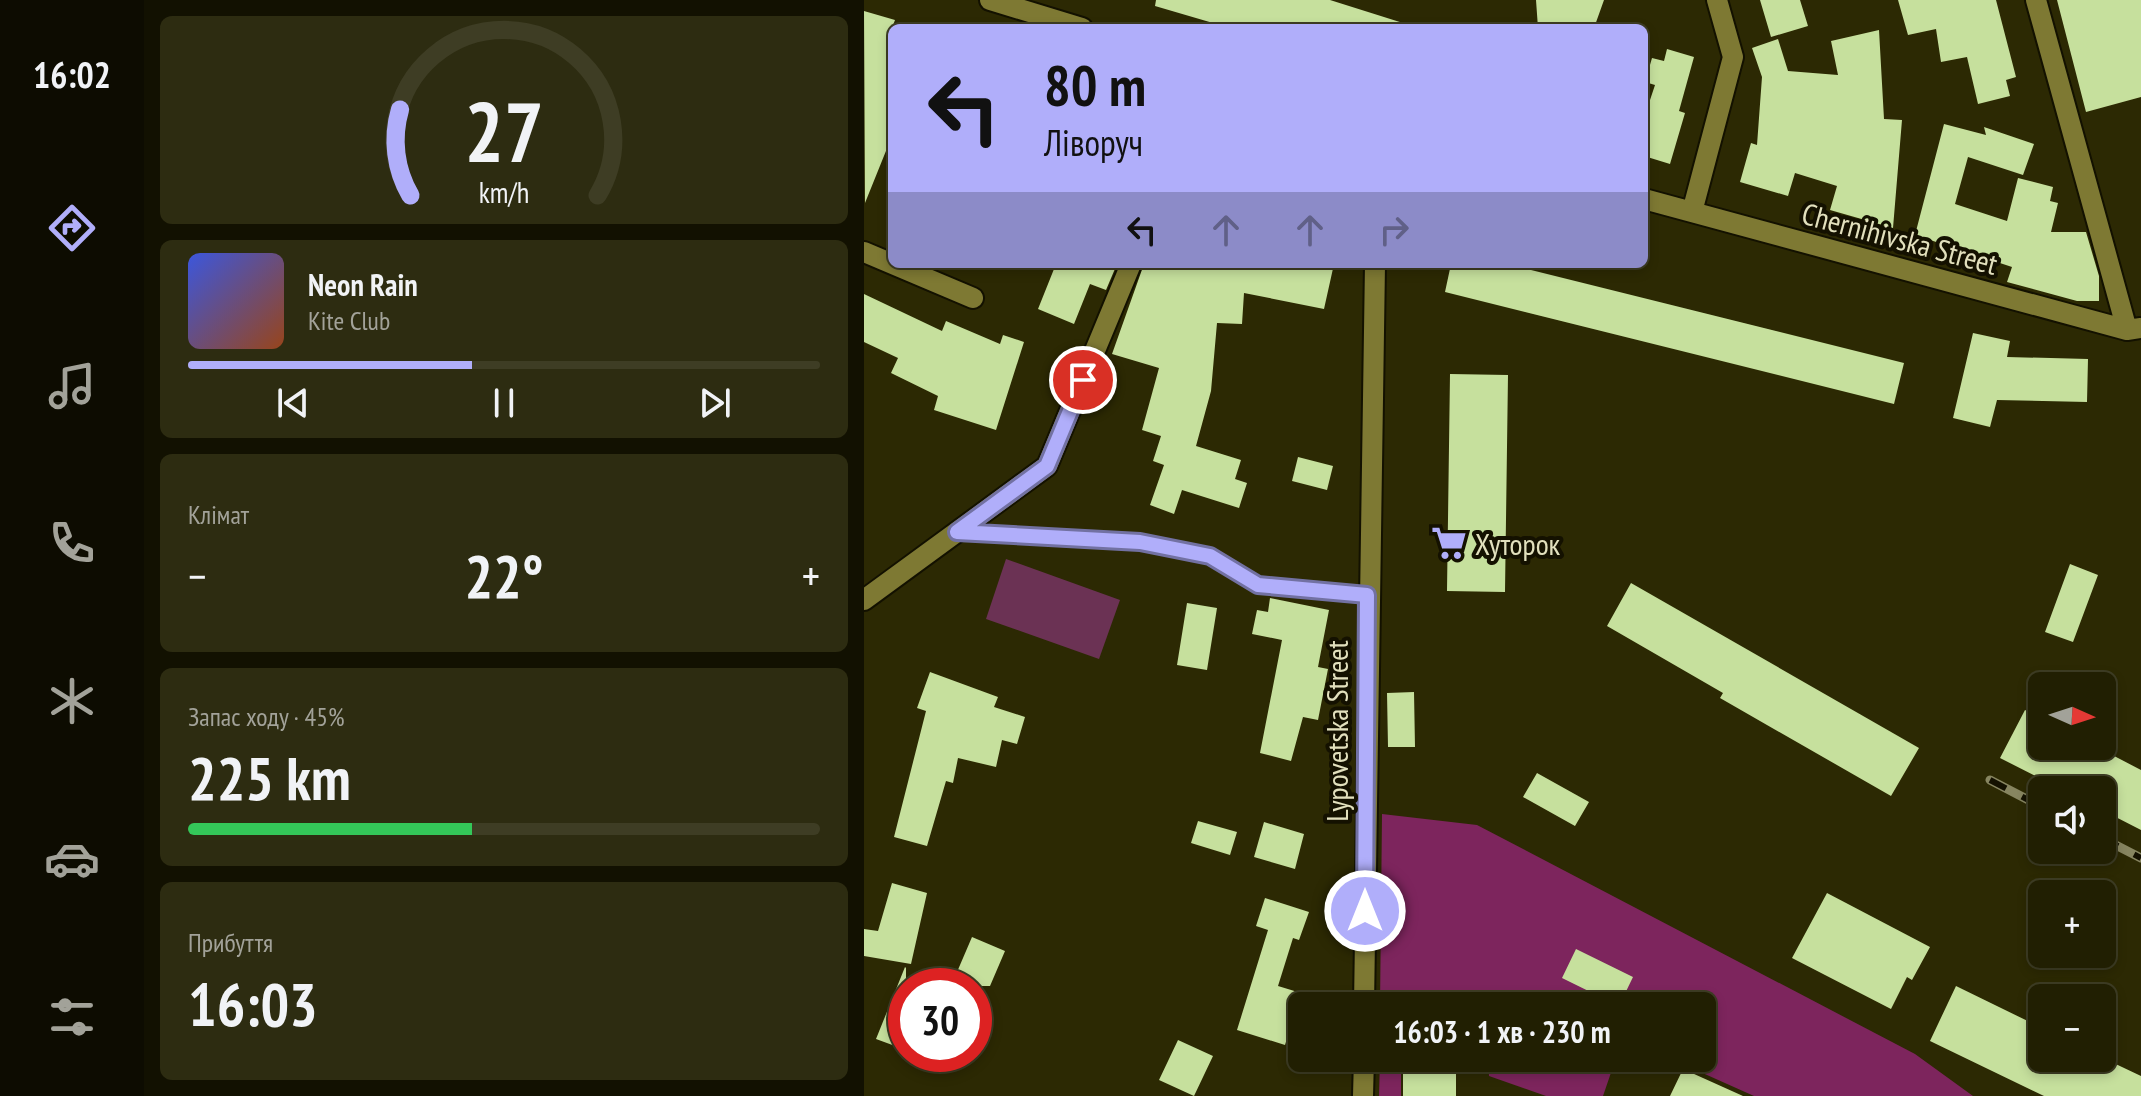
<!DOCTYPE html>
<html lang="uk">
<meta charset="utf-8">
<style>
:root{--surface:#211f02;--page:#2d2c11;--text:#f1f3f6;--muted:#a2a299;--line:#3e3d24;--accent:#b0aefa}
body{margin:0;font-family:"PT Sans Narrow",sans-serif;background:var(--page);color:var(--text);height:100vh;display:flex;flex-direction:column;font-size:30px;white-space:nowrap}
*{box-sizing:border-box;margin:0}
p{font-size:26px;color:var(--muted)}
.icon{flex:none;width:44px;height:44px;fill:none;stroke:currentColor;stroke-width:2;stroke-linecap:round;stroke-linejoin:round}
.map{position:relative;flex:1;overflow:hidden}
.drawer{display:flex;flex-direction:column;gap:16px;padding:16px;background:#121101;width:720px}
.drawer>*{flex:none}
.top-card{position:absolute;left:24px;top:24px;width:760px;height:244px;border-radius:12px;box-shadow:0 4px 12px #0003,0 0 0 2px var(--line);background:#b0aefa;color:#111;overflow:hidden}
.needle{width:52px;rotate:93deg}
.controls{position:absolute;left:1164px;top:672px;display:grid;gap:16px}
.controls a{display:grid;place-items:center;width:88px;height:88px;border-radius:12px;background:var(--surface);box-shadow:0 4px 12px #0003,0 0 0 2px var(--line);font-size:40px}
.speed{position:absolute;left:24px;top:968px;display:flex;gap:16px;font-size:40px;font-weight:700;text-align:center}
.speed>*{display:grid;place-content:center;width:104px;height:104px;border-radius:50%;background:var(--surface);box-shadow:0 4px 12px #0003,0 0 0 2px var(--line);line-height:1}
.speed .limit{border:12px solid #d22;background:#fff;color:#111}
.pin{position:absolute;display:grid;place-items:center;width:68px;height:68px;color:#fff;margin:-34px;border:4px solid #fff;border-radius:50%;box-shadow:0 2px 8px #0007}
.me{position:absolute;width:88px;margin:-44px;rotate:0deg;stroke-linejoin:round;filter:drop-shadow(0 0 6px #0008)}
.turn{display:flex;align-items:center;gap:28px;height:168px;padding:0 24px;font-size:36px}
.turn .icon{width:104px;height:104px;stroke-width:2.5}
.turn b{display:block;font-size:56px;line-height:68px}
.lanes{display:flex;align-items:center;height:76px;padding:0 24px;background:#0003;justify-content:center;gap:40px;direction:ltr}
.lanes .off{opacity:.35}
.big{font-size:60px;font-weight:600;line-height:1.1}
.drawer .tile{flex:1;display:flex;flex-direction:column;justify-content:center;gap:12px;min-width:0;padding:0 28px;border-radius:12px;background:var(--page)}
.drawer .dial{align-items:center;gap:0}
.dial svg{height:208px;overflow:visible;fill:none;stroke:var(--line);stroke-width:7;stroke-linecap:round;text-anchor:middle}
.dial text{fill:var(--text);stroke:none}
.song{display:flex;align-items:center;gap:24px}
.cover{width:96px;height:96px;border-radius:12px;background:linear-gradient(135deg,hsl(230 70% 55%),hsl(20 70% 35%))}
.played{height:8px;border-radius:4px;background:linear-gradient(90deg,var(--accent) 45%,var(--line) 45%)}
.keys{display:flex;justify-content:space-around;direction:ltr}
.heat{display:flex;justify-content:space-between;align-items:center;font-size:44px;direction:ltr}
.charge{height:12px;border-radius:6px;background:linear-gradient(90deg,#34c759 45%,var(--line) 0)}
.trip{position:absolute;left:424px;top:992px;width:428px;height:80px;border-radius:12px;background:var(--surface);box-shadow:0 4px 12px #0003,0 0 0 2px var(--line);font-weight:600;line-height:80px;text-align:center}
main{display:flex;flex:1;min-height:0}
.menu{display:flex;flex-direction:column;width:144px;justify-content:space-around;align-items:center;background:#0d0c01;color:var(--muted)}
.menu .icon{width:56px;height:56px}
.menu .current{color:var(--accent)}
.menu b{font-size:36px;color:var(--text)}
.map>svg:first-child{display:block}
.green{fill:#6b3254}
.forest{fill:#7d255d}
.building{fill:#c6e09d}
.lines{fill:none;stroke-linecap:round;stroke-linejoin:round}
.service-casing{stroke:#131100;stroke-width:18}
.minor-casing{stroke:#131100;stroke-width:24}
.service{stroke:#7e7933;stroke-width:14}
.minor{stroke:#7e7933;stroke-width:20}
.rail-casing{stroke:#878560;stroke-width:9}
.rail{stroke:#141100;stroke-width:6;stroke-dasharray:18;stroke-linecap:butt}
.route-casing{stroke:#7271a2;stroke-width:20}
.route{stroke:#b0aefa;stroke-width:14}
.labels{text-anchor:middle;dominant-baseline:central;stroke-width:8;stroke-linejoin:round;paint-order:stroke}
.street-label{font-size:30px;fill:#e2e0bd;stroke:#141100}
.poi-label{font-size:30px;fill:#e2e0bd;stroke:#141100;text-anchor:start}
</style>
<main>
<nav class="menu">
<b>16:02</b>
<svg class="icon current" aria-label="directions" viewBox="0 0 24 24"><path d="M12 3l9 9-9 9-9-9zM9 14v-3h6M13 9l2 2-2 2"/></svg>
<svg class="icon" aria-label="music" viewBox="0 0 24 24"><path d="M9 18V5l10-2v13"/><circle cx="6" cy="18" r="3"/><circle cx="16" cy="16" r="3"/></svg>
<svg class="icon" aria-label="phone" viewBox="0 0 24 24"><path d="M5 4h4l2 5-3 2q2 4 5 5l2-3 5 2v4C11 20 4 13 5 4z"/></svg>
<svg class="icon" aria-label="climate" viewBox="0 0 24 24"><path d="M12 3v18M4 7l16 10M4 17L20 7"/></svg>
<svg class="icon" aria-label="car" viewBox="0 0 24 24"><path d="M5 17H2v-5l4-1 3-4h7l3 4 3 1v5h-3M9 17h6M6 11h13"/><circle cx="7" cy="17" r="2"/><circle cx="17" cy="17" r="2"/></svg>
<svg class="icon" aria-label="filters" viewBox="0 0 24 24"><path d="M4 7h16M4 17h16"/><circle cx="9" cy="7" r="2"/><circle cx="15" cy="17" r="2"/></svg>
</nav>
<section class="drawer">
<div class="tile dial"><svg viewBox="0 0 100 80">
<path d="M14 69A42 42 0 1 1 86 69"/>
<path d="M14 69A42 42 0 0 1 10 36" stroke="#b0aefa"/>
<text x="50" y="56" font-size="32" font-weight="700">27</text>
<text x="50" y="72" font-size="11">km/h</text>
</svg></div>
<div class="tile">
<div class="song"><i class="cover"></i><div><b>Neon Rain</b><p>Kite Club</p></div></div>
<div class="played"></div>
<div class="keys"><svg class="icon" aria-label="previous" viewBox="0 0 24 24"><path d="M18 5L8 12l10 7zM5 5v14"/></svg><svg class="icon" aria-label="pause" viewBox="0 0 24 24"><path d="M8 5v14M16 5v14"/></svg><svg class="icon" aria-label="next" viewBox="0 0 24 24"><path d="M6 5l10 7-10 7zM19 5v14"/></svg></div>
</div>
<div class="tile"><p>Клімат</p>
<div class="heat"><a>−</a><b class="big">22°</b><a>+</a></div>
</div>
<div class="tile"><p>Запас ходу · 45%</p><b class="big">225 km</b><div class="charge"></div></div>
<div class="tile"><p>Прибуття</p><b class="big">16:03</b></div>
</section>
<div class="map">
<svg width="1277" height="1096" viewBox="0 0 1277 1096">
<rect width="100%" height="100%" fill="#2c2903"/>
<path class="green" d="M142,559L256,600L235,659L122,619Z"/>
<path class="forest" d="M518,814L613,825L1051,1054L1109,1096H890L805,1058H838V1006H622L621,999L537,998L536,1006H516Z
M516,1058H537V1096H515Z
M624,1058H752L739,1096H682L625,1076Z"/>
<path class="building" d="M292,0H466L539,23L538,28H366L291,6Z
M672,0H740L730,28H674Z
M896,0H936L944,26L907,37Z
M1034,0H1132L1152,77L1142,80L1146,96L1114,104L1103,57L1077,62L1072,29L1044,35Z
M1193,0H1277V97L1222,112Z
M0,11L31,20L28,28V136L1,203Z
M1015,30L1020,119L1038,120L1029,228L966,210L973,186L931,173L924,196L876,182L887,143L893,145L898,77L888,48L914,39L924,71L974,75L967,41Z
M803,49L830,57L815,111L821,113L806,164L780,156V118L791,85L781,82L788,58L800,61Z
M1080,124L1122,135L1120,127L1170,144L1159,175L1104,157L1091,204L1143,221L1154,178L1189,187L1186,201L1194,203L1187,232H1222L1235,276V301H1213L1143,282L1148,267L1051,235Z
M180,264H253L242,290L226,284L210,324L174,309L190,269Z
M280,264H470L460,309L380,293L378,324L353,323L347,391L332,446L377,460L371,479L383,483L375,508L318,490L310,514L286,505L300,465L289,461L297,436L278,430L295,368L248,354Z
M587,264H643L1040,363L1030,404L581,292Z
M0,294L78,331L82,321L136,344L139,335L160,342L132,430L70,410L74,396L27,373L34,358L0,342Z
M1109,333L1146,341L1143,357L1224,359L1223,402L1133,400L1126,427L1089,418Z
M586,374L644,375L641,592L583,591Z
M434,457L469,466L463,490L428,481Z
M1206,564L1234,575L1209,642L1181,632Z
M767,583L1055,748L1027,796L856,698L859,693L743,626Z
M406,598L465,610L454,667L464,669L454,720L439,717L427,761L396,753L418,640L388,634L393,610L404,612Z
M323,603L353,608L343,670L313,665Z
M66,672L134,697L130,707L161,717L153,744L138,740L132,767L94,758L89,783L82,781L63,846L30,837L62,711L53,708Z
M550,692L551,747H524L523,693Z
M1161,710L1178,718V746H1231L1277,770V830L1238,810V790H1199L1136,758Z
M673,773L725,802L711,826L659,797Z
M334,821L373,832L366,855L327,843Z
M400,822L440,834L431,869L390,857Z
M28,883L63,893L47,964L0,956V929L14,931Z
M963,893L1066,947L1048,980L1043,977L1027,1009L928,958Z
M401,898L445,912L435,940L429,938L414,986L437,993L421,1045L373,1030L404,930L392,926Z
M108,937L141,951L126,986H87Z
M712,949L769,977L755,1006L698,978Z
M41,967L42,968V1050L12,1039Z
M1092,986L1178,1028V1058H1239L1277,1076V1096H1180L1066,1041Z
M314,1040L349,1056L330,1096L295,1080Z
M539,1058H592V1096H539Z
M819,1069L879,1096H806Z"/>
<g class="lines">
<g class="service-casing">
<path id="service" d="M93,532L276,542L346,556L394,585L503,595"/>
</g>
<g class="minor-casing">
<path id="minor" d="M126,0L218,28
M1172,0L1263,330
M780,199L1263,330L1277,328
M828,212L869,57L853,0
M0,252L109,298
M0,600L183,466L267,264
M500,1006L511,264
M499,1096L500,1058"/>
</g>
<use href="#service" class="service"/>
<use href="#minor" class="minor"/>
<g class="rail-casing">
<path id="rail" d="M1126,780L1178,807
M1238,838L1277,858"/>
</g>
<use href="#rail" class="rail"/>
</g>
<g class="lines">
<g class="route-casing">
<path id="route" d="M219,380L183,466L93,532L276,542L346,556L394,585L503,595L501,911"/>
</g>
<use href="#route" class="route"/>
</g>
<defs>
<g id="supermarket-bare" transform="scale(2.76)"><path d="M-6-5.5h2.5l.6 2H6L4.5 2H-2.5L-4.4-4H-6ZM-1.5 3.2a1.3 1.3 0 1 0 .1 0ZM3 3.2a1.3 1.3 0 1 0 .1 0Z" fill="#b0aefa" stroke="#141100" stroke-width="2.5" paint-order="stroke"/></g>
</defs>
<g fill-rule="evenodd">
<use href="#supermarket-bare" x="585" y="543"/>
</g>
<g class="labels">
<g class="street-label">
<text transform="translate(1036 238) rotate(15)">Chernihivska Street</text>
<text transform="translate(472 731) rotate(-90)">Lypovetska Street</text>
</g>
<g class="poi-label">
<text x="611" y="543">Хуторок</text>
</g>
</g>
</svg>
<div class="controls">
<a><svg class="needle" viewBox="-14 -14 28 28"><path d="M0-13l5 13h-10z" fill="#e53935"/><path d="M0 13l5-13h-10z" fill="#a2a299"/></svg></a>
<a><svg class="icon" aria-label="sound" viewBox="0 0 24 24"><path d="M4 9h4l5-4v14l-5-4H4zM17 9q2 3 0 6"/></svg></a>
<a>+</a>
<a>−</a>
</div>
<div class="speed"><div class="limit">30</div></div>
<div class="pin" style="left:219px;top:380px;background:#d93025"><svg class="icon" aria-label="arrive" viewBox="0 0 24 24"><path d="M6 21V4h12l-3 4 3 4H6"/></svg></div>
<svg class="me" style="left:501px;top:911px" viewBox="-20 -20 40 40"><circle r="17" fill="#b0aefa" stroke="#fff" stroke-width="3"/><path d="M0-11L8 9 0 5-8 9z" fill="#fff"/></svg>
<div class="trip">16:03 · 1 хв · 230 m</div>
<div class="top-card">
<div class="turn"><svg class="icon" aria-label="left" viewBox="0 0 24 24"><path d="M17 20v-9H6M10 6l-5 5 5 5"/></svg><div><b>80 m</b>Ліворуч</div></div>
<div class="lanes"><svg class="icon" aria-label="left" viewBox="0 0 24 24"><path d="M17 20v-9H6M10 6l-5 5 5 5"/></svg><svg class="icon off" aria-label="ahead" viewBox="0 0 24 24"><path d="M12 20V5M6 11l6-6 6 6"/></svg><svg class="icon off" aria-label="ahead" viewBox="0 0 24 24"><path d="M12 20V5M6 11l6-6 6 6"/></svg><svg class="icon off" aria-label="right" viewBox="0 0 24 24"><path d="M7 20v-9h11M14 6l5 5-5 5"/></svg></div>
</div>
</div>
</main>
